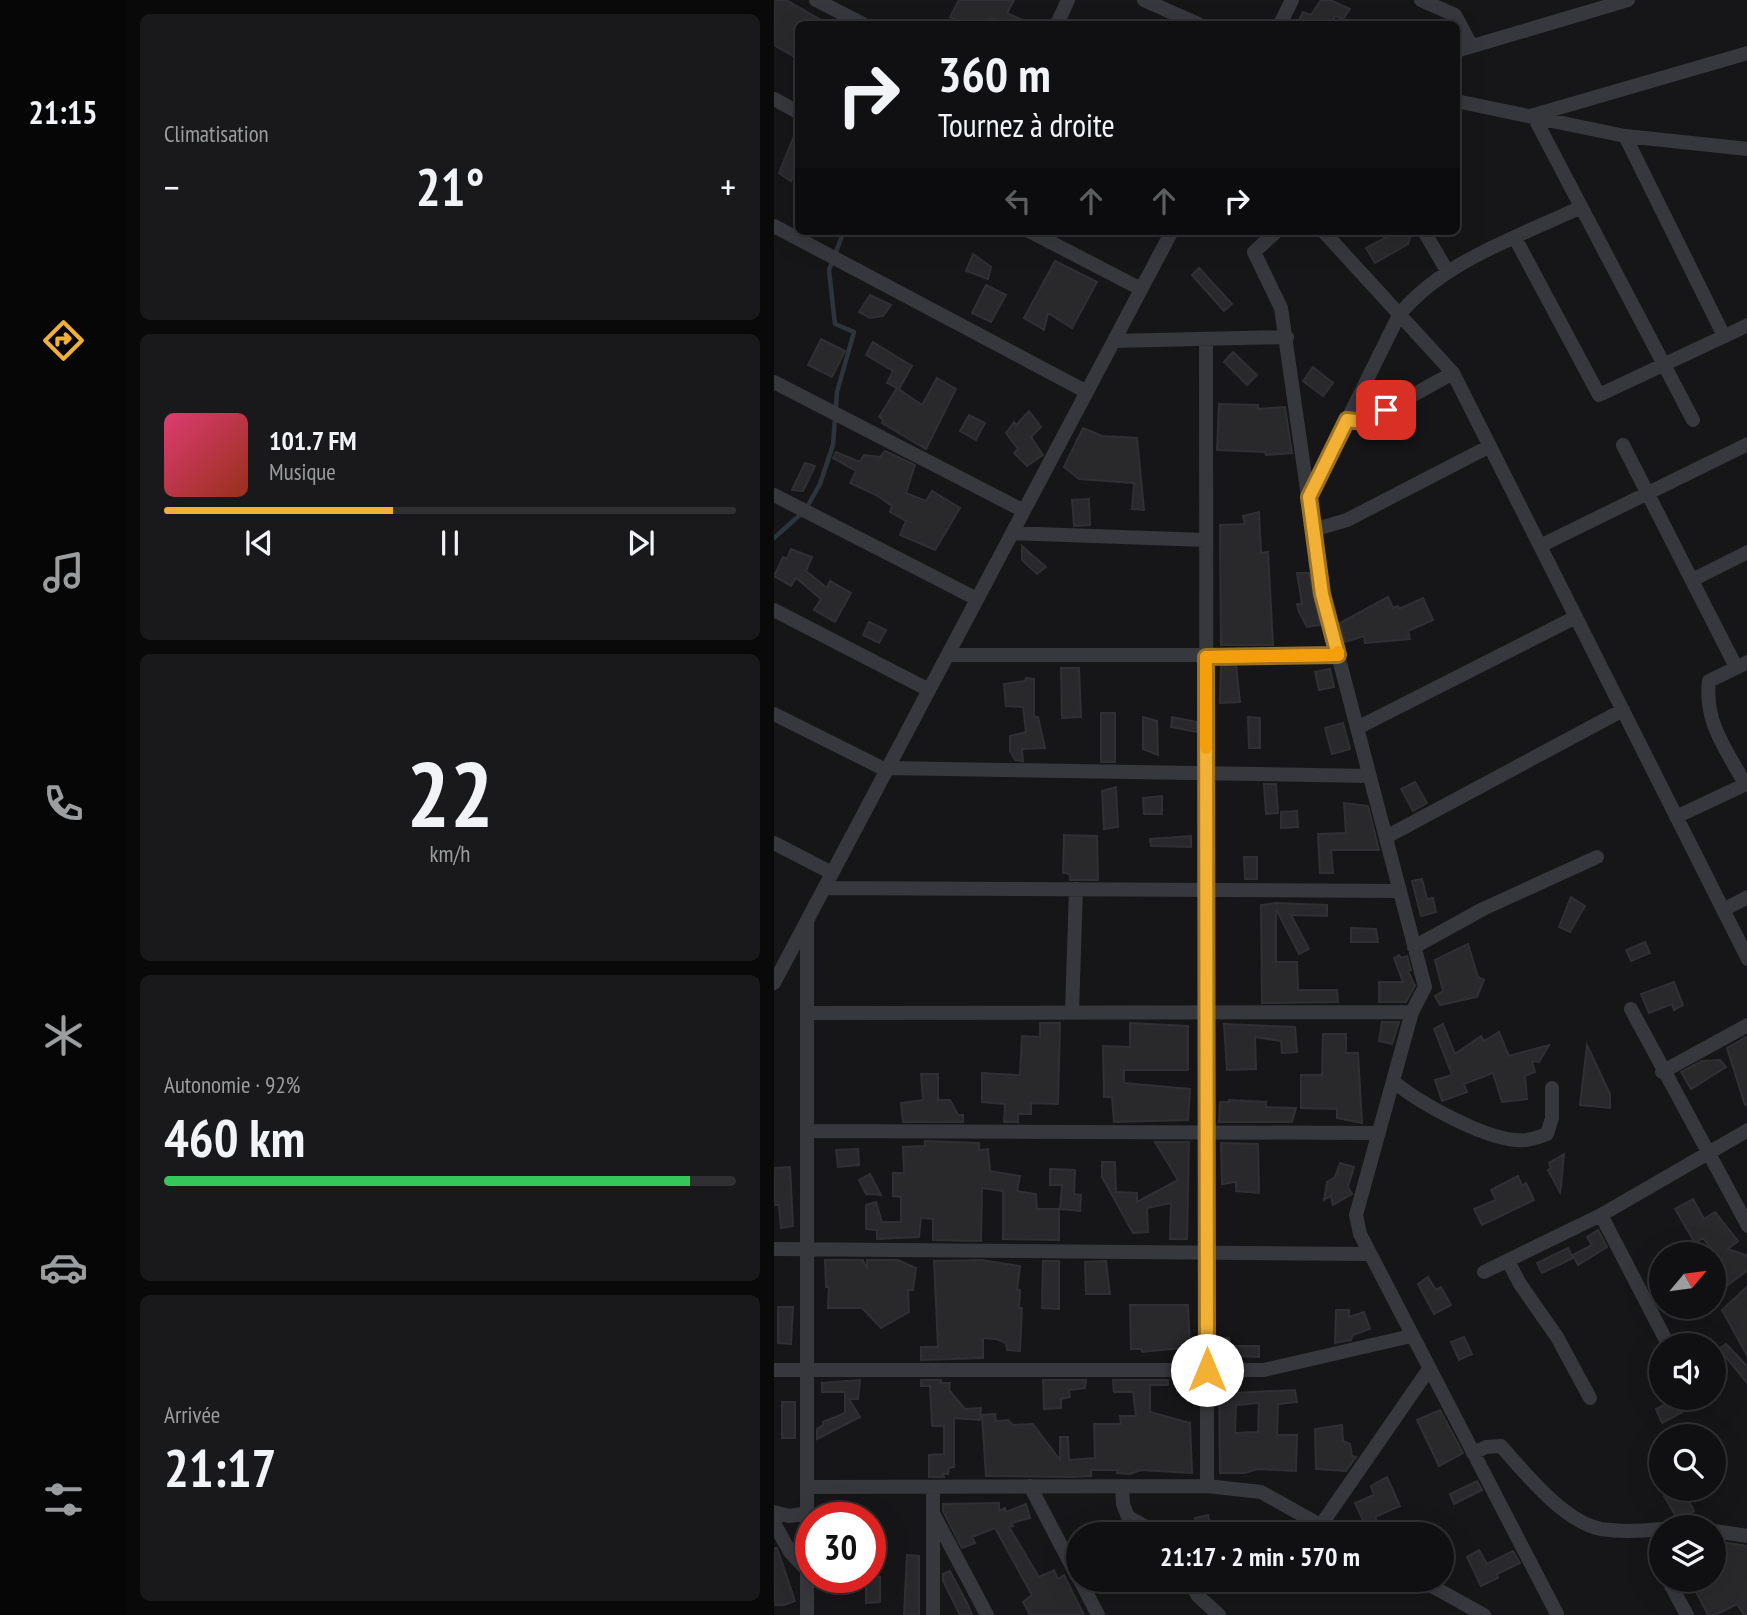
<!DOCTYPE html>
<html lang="fr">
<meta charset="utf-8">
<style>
:root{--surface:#101012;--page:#19191b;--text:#f1f3f6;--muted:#9c9d9f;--line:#303032;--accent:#f2b134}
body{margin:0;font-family:"PT Sans Narrow",sans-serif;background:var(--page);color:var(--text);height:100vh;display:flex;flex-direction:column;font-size:26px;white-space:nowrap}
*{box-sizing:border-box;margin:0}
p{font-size:23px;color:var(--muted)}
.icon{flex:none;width:38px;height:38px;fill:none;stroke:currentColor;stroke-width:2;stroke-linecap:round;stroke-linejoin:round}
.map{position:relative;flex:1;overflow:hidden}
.details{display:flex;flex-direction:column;gap:14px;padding:14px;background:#09090a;width:648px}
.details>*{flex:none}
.guide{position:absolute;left:21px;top:21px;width:665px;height:214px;border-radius:10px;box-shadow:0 7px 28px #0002,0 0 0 2px var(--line);background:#101012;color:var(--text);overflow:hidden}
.needle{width:46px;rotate:61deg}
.tools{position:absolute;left:875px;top:1242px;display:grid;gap:14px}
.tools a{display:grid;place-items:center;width:77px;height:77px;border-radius:50%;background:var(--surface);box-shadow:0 7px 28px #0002,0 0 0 2px var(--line);font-size:35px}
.speed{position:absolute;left:21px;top:1502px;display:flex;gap:14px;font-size:35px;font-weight:700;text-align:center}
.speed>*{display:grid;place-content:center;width:91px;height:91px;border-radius:50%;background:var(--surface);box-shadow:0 7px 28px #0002,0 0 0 2px var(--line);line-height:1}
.speed .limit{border:10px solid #d22;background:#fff;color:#111}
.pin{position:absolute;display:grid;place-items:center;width:60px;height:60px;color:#fff;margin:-30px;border-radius:14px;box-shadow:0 4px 10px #0006}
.me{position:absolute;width:77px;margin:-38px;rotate:0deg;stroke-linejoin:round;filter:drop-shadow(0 0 5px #0008)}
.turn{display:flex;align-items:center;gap:24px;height:147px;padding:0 28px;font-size:32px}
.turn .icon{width:91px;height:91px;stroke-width:2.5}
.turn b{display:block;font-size:49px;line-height:60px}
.lanes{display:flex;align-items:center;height:66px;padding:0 28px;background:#0003;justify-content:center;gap:35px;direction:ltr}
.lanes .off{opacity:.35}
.big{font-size:52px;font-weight:700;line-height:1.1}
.details .tile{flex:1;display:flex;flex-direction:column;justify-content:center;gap:10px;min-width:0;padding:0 24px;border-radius:10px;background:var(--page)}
.details .dial{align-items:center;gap:0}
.dial b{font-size:91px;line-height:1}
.song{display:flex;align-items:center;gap:21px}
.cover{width:84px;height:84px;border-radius:10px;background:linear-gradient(135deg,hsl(340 70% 55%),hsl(10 70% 35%))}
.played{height:7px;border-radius:4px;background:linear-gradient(90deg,var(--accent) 40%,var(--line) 40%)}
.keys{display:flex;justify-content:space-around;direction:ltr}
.heat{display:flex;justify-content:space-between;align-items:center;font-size:38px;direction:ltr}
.charge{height:10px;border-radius:5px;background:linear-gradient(90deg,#34c759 92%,var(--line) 0)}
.trip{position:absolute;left:292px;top:1522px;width:388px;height:70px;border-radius:35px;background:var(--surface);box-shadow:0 7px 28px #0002,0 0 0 2px var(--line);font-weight:700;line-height:70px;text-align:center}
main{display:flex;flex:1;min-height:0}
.menu{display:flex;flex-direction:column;width:126px;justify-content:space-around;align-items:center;background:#060607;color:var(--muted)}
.menu .icon{width:49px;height:49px}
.menu .selected{color:var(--accent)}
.menu b{font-size:32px;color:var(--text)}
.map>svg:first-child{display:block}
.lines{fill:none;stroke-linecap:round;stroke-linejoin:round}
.stream{stroke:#2c353c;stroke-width:4.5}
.building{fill:#29292c;stroke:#303034;stroke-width:2;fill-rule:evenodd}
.minor{stroke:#37383d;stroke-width:14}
.route-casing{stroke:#9d7322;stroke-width:18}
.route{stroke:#f2b134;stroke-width:12}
.slow{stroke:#f59e0b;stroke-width:12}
</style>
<main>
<nav class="menu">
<b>21:15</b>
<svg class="icon selected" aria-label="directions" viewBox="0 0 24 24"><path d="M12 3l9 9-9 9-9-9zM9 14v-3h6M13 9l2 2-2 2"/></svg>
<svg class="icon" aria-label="music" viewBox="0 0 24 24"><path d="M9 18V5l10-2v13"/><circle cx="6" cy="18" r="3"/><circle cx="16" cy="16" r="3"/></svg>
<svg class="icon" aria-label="phone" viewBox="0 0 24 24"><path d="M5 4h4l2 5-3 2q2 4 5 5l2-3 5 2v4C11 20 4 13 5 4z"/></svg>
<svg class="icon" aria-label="climate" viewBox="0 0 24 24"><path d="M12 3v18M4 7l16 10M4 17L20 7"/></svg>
<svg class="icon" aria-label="car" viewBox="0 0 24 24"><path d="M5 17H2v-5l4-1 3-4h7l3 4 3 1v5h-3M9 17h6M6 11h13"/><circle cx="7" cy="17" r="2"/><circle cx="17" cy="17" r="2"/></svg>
<svg class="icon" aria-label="filters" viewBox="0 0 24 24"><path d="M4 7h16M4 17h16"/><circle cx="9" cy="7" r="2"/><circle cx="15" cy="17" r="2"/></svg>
</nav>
<section class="details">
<div class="tile"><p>Climatisation</p>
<div class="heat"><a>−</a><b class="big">21°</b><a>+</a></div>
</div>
<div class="tile">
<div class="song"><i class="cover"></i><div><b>101.7 FM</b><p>Musique</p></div></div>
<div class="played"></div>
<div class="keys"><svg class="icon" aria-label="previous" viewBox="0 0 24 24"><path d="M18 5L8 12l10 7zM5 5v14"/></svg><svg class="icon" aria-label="pause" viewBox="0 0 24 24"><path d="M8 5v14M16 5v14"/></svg><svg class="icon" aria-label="next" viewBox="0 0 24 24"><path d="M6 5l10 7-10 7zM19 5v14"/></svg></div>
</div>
<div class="tile dial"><b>22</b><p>km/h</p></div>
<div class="tile"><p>Autonomie · 92%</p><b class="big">460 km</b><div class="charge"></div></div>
<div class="tile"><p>Arrivée</p><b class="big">21:17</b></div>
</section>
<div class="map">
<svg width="974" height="1615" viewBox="0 0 974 1615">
<rect width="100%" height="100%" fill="#161618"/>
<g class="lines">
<path class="stream" d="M33,507L46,484L59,445L63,392L80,332L61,324L55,270L70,231
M0,538L27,514"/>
</g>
<path class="building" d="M0,0H12L54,24H24V59L0,45Z
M185,0H240L233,13L257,24H229L215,17L211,24H190L176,17Z
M547,0H556L576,9L569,19L561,16L558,24H523L529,12L537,15Z
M24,126V167L17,181L5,173Z
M624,231H638L634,244L601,263L592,248Z
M199,254L217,267L214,279L192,271Z
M281,261L323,282L298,328L274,313L270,330L250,318Z
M425,268L458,304L450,311L418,275Z
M212,285L232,295L217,322L198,313Z
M96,295L117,305L109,316L96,318L85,312Z
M47,339L71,351L58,377L34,365Z
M99,342L138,366L125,389L113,383L119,371L92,355Z
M459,352L483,375L473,385L450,362Z
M539,367L559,383L549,396L529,381Z
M163,378L182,389L152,449L108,423L109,420L105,417L123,388L148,405Z
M445,404L484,405V409L511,407L518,453L492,455L491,452L443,450Z
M255,411L267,427L257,437L269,455L253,466L240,453L244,449L232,433L240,422L242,425Z
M195,415L211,423L202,440L186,431Z
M309,428L328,436L363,438L370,510L358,509L360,483L305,479L290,467Z
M111,451L141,465L132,493L152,501L158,491L186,508L161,550L126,535L132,521L116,512L118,506L102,495L76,483L82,471L59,458L62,452L86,462L90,455L106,457Z
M31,463L41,466L29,491L18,490Z
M315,499L316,525L300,526L298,500Z
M485,512L487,553L494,552L499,645H447L446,525L471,524L469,516Z
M248,546L272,567L263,574L248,560Z
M17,549L38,557L32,571L53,588L56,581L77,593L61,622L40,610L47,599L22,578L17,586L0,576L9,557L13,559Z
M523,573H535L546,625L533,627L525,612L523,604H528Z
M614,597L619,608L624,606L625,609L649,598L659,620L634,631L636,639L591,643L590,636L571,642L566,623Z
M95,622L112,630L105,643L89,635Z
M447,665H462L466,702L446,703Z
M287,668H305L307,717L288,718Z
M556,669L560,687L545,690L541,672Z
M252,678L260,679V717H264L271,748L248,749L249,761L241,760L236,751V736L252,732L249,707L232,706L230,684L251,681Z
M327,713H341V762H327Z
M369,717L383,721L384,755L369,749Z
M398,717L423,722V732L397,727Z
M474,717L486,718V748H475Z
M569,723L576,749L558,754L551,728Z
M641,782L653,803L639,811L627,789Z
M490,784H502L504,813L492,814Z
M342,787L344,827L330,829L328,791Z
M388,796V814H370L369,798Z
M570,803L594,806L605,850H557L559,873H546L544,834L572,833Z
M523,811L524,827L507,828V812Z
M290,835L323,836L324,880H296V874L289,873Z
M417,836V847L377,846L376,839Z
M470,857H483V879H471Z
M648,879L653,899L659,898L662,912L647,916L638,881Z
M797,897L811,906L796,932L785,927Z
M502,903L553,905V916L517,915L535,949L525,954L502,909V962H523L524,990H563L564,1002L488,1003L487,905Z
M577,928L602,929L604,942H577Z
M871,942L876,953L857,961L852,950Z
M694,944L704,977L710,980L703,997L666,1005L661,996L669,991L661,960Z
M625,955L627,958L633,956L637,970L634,971L641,986L632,1002H605V982H629L620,958Z
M900,982L909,1005L900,1010L898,1004L875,1013L867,994Z
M608,1022H625L618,1044L605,1041Z
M266,1023H286L284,1104L257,1103V1114H244V1122H230L231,1104L208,1102V1073L246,1075L248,1036L266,1037Z
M356,1023L414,1026V1070H350V1083L416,1089L414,1120L340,1122L338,1097H330L329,1046L356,1047Z
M450,1024L521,1027L523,1052L508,1053L507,1041L481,1037L482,1069L453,1070Z
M669,1024L681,1054L707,1036L710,1041L725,1032L735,1056L775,1045L765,1062L758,1061L761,1072L751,1076L753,1099L728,1102L719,1073L690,1084L693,1092L668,1101L661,1080L678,1075L660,1029Z
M549,1034H572V1053H584L588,1123L563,1118V1109L527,1108V1075H548Z
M974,1036V1104L971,1105L953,1048Z
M813,1045L836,1094V1108L806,1105Z
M946,1060L952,1067L917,1089L907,1072L928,1061Z
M147,1074H164V1100H176L184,1115H189V1122H129L127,1103L149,1100Z
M455,1100L492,1102V1107L522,1108L518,1122H445L446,1102H455Z
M151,1141L205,1143V1150L214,1149L216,1171L246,1176L243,1191L262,1194L263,1209H285V1240L229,1239V1191L208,1188L207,1241L159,1240V1219L147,1218L145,1237L103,1239V1230L92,1229V1205L102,1202L108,1222H127V1197L119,1196V1173H130L129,1147L151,1146Z
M381,1142H415L413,1239H396L397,1203L373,1208L374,1232L359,1233L328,1177V1162H341L342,1192L363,1193V1202L404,1180Z
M447,1143L484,1144L485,1193L462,1191V1182L448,1184Z
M84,1149L85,1165L64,1167L62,1150Z
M790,1154L787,1186L786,1192L774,1170L777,1168L775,1163Z
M566,1163L580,1167L574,1187L578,1194L559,1205L557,1196L550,1200L553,1182L561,1177Z
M16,1167L19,1226L7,1228L5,1205H0V1168Z
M276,1169L301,1170L300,1194L307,1195L306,1211L286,1209L288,1185H276Z
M96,1174L107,1195L92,1194L85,1180Z
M744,1176L748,1186L752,1183L760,1200L708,1225L700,1209L722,1200L717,1190Z
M919,1199L930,1219L941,1212L964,1241L954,1249L974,1256V1270L946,1291L940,1279V1252L929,1238L921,1243L901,1209Z
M824,1230L833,1247L804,1265L799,1255L818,1245L813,1237Z
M794,1248L799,1258L768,1273L763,1263Z
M51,1260H89L93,1269V1260H124L142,1268L139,1290H134L135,1312L107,1328L88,1308H54L55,1287H52Z
M207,1260L246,1266L243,1290H246L245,1308H248L246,1351L233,1350L232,1343L222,1339L209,1338V1358L147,1360V1347H164L160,1261Z
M269,1261H285V1309L268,1308Z
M332,1261L336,1294H312L311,1262Z
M654,1277L662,1290L667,1287L677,1305L660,1314L644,1284Z
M974,1286V1357L948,1310Z
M356,1305H414L416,1347L368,1352L367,1349H357Z
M4,1307H19L17,1344L4,1343Z
M562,1310H575V1317L590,1312L596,1329L579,1335L577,1340L561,1343Z
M690,1337L698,1354L685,1360L677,1342Z
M447,1338H455L456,1346H485V1357L461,1356V1360H447Z
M952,1344L974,1367V1384L945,1349Z
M86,1380L84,1399H75L86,1417L43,1439V1429L49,1425V1422L71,1413V1392H48V1383Z
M147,1380H167V1383H176L175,1390L191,1409L207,1408L206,1420L180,1418V1467L175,1468L174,1474H169L170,1477H155V1455L170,1454V1426H158L156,1386H147Z
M269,1380H312L311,1388L295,1390L296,1397L287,1399V1408L270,1409Z
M339,1380H394V1385H376V1412L416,1423L418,1473L367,1470L356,1474L343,1473L344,1470H317V1476L298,1477L212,1476L208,1415L221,1414L222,1421L234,1420L239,1425L259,1424L286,1460V1437H294L295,1460L321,1458L320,1424H347L346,1416H362L359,1392H340Z
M445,1380H457L458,1393L521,1390L523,1402L504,1404L503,1435H523L522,1471L483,1469L471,1473H446ZM485,1403L484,1432L461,1433L462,1405Z
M905,1398H934L888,1423L882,1409Z
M8,1402H21V1438H8Z
M666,1410L689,1453L665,1466L643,1420Z
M568,1425L569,1441L576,1444L578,1456L582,1457L572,1471L542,1469L541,1429Z
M613,1477L626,1506L601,1517L603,1521L592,1527L581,1503L600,1495L597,1486Z
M703,1481L708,1490L680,1504L676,1494Z
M901,1489H908L920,1511L908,1518H903L890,1496Z
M225,1503V1511L231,1508L232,1512L252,1504L256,1518L237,1523L239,1526L235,1527L265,1577L280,1570L284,1579L290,1575L310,1615H256L249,1602L258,1595L221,1528L198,1537L201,1543L188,1548L169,1511V1504Z
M434,1515L437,1530L403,1535L423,1524L421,1518Z
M940,1541L974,1546V1615H970L963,1604L941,1615H934L916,1580H940Z
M0,1548H3L21,1601L10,1605H0Z
M705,1550L713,1564L739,1551L746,1563L723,1574L724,1578L707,1586L693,1557Z
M133,1555L145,1556V1615H130Z
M176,1571L194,1605L198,1615H186L169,1581V1574Z
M92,1577H106V1602L92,1603Z"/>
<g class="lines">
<path class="minor" d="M42,0L89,24
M370,0L424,24
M647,0L681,15L697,45
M283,24L294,0
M506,24L518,0
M682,51L854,0
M0,99L24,112
M682,101L851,136L974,149
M759,115L919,420
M760,115L974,53
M851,136L950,336
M0,226L313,392
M255,231L367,289
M503,231L480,252L507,308L548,594L651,987L638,1012L582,1215L586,1234L783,1614
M549,231L679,373L974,959
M650,231L673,271
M741,238L825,395L974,325
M432,339L433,1486
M340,341L513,337
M0,382L250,511
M573,420L590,422L679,373
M849,445L962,667
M0,495L203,599
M535,497L625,315C670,260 745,237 807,207
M539,530L573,520L716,446
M238,533L432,540
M766,546L974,444
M918,580L974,552
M0,610L155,690
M174,655H564
M0,714L112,770
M583,728L802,617
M114,768L596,776
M971,784C952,749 930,722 935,681L974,662
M902,817L974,783
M612,837L849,710
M0,843L58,873
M50,888L626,891
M949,910L974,897
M640,947L709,909L823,857
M0,983L398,231
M857,1009L974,1226
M298,1012L302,889
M33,1013L638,1012
M888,1072L974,1025
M619,1081C645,1103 718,1144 752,1140C759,1139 767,1136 773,1134L778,1118V1088
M33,1131L605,1133
M827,1215L895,1346
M0,1249L595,1254
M734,1261L746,1284L783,1337L816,1398
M710,1272L827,1215L974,1130
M0,1370H490L637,1336
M699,1453L712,1447L727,1446C751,1473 790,1522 827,1529C846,1532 868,1531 887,1529
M256,1486L304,1578
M348,1486L349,1504L354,1517L387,1535
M33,1487L433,1486L487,1492L564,1535
M159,1487V1615
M0,1512L15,1516L34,1513
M160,1515L213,1615
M0,1523L16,1552L32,1569
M547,1525L655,1369
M901,1528H917
M940,1531L974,1536
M306,1580L324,1615
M415,1580L424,1596L445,1615
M647,1580L710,1615
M894,1580L913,1615
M33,1615V922"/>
</g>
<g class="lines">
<g class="route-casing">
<path id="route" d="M433,1370L432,657L564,655L548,594L535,497L573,420L590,422L612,410"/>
</g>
<use href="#route" class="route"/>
<path class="slow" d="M432,748V657L564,655V652"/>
</g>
</svg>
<div class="tools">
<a><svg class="needle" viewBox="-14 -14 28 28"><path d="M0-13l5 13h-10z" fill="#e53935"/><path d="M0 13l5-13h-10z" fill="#9c9d9f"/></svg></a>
<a><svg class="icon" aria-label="sound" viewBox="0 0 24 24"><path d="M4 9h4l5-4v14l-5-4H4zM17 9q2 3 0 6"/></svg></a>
<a><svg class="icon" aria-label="search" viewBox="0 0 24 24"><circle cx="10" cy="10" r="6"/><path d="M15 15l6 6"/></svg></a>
<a><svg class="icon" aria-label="layers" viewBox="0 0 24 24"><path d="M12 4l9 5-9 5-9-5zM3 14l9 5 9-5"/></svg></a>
</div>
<div class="speed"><div class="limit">30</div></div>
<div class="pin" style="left:612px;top:410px;background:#d93025"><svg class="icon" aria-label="arrive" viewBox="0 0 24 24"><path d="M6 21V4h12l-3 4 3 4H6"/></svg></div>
<svg class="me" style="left:433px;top:1370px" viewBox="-20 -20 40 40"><circle r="19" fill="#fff"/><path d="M0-13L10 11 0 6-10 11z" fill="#f2b134"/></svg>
<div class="trip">21:17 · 2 min · 570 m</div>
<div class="guide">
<div class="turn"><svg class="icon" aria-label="right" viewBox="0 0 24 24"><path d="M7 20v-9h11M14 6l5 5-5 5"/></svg><div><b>360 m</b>Tournez à droite</div></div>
<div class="lanes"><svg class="icon off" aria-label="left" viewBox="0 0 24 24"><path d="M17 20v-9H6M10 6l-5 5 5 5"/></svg><svg class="icon off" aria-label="ahead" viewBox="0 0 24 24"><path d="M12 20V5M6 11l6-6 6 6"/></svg><svg class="icon off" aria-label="ahead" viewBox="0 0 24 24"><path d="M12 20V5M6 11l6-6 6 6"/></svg><svg class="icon" aria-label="right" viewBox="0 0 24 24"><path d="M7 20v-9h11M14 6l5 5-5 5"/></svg></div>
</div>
</div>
</main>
